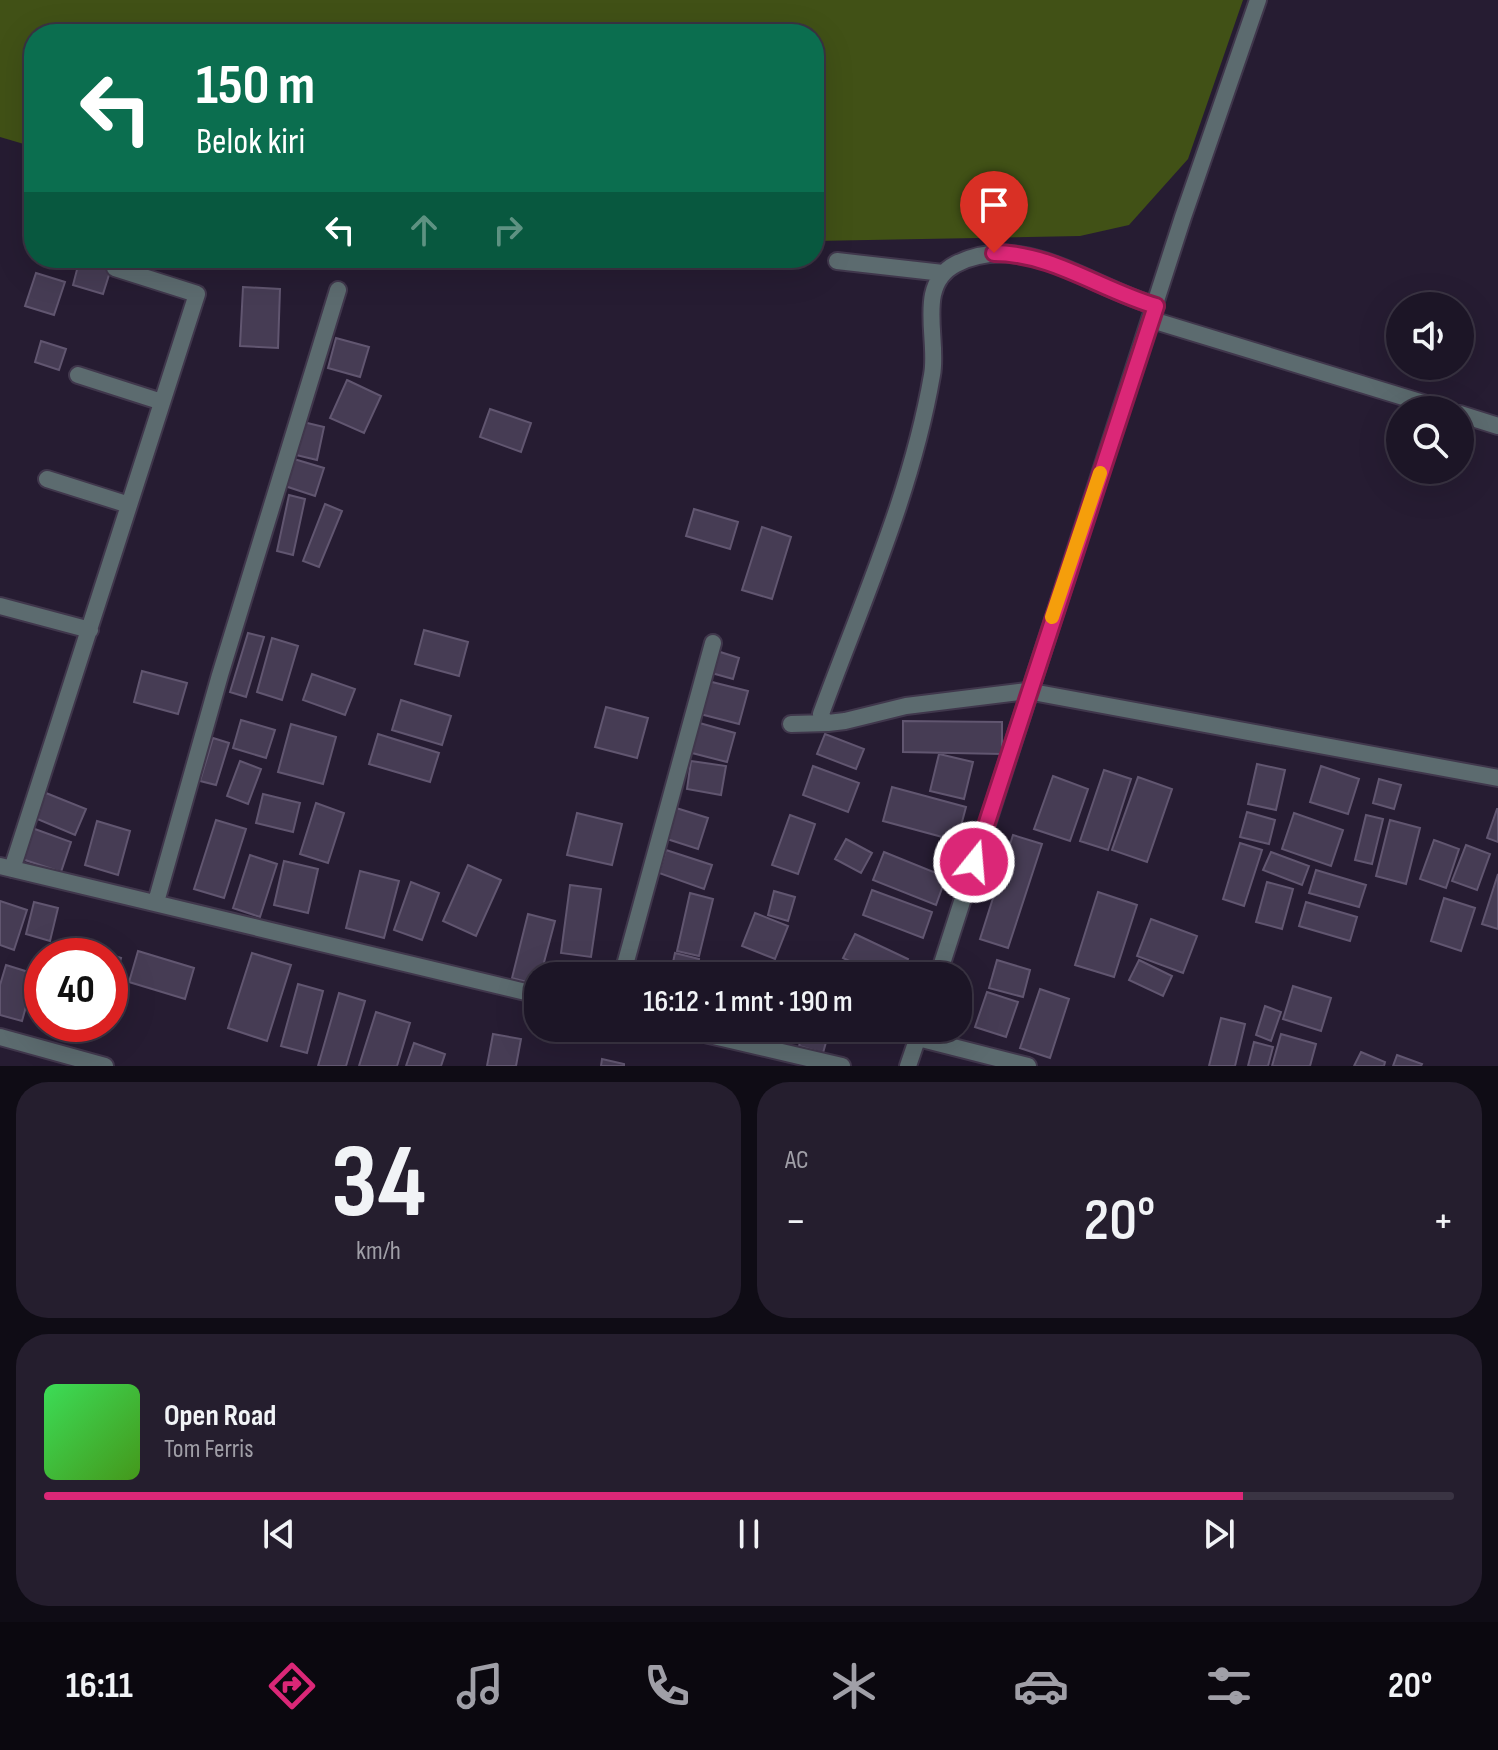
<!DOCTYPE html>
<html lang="id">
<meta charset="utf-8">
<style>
:root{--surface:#1c1526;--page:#251e2e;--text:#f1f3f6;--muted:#a09fa7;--line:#3a3443;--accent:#db2777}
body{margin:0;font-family:"Sofia Sans Condensed",sans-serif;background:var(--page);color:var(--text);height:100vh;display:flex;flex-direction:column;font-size:30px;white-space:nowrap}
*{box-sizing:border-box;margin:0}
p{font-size:26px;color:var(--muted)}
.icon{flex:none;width:44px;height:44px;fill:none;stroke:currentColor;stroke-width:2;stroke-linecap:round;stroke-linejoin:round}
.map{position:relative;height:1066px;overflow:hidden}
.drawer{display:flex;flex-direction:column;gap:16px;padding:16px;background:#0f0c15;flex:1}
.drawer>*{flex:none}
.hud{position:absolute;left:24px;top:24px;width:800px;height:244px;border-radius:32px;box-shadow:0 8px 32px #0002,0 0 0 2px var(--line);background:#0b6e4f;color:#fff;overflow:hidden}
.controls{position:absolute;left:1386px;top:292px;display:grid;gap:16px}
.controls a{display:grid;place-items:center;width:88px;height:88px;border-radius:50%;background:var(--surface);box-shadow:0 8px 32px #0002,0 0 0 2px var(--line);font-size:40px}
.speed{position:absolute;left:24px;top:938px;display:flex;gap:16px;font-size:40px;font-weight:700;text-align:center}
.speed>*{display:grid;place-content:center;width:104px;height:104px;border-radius:50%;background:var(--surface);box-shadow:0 8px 32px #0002,0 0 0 2px var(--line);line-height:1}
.speed .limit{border:12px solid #d22;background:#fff;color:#111}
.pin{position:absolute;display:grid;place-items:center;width:68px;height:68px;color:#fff;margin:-82px -34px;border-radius:50% 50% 50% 0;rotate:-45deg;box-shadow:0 0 8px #0007}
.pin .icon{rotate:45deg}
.me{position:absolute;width:88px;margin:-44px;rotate:17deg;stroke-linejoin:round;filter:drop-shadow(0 0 6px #0008)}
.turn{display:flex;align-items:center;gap:28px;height:168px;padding:0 40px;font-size:36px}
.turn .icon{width:104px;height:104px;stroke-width:2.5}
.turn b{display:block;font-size:56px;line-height:68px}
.lanes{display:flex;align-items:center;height:76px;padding:0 40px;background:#0003;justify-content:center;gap:40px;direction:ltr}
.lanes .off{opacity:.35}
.big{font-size:60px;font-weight:600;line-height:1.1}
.drawer .widget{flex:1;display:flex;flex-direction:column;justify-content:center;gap:12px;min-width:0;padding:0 28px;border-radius:32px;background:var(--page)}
.drawer .dial{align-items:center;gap:0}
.dial b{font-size:104px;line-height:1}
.song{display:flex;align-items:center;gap:24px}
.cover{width:96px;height:96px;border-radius:12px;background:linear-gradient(135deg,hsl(130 70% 55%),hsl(100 70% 35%))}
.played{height:8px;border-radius:4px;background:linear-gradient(90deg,var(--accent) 85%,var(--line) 85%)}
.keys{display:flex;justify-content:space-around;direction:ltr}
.heat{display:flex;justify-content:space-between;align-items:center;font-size:44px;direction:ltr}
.drawer .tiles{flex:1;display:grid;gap:16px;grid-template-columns:1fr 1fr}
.widget:last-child{grid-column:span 2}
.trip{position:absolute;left:524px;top:962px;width:448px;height:80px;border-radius:32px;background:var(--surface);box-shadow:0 8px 32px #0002,0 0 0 2px var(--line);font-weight:600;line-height:80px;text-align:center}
.tab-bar{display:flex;height:128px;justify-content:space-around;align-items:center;background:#0b080f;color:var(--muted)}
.tab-bar .icon{width:56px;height:56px}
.tab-bar .on{color:var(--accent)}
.tab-bar b{font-size:36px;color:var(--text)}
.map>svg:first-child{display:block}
.green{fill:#415116}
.building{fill:#463c54;stroke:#615670;stroke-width:2}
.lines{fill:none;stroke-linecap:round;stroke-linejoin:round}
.minor-casing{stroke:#40374c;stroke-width:20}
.tertiary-casing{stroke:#40374c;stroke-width:20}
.minor{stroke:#5c6b6f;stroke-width:16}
.tertiary{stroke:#5c6b6f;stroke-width:16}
.route-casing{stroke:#8e194d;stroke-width:20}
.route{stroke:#db2777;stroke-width:14}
.slow{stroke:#f59e0b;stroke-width:14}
</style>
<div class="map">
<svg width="1498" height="1066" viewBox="0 0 1498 1066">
<rect width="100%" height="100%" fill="#261c32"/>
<path class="green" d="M0,0H1243L1188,159L1129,225L1080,236L814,241V34H34V147L0,137Z"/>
<path class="building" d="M80,258L113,262L103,294L73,285Z
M36,273L65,282L54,315L25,306Z
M243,287L280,289L278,348L240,346Z
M336,338L369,347L360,377L328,368Z
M41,341L66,349L59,370L35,362Z
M347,380L381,396L364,433L330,418Z
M490,409L531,423L521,452L480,437Z
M299,421L324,427L317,460L292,454Z
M294,459L324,468L315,496L285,486Z
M289,495L305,499L293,555L277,551Z
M325,504L342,511L319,567L303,561Z
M694,509L738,522L730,549L686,536Z
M762,527L791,537L772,599L742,590Z
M424,630L468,642L459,676L415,664Z
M248,633L264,637L246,697L230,692Z
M272,638L298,646L282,700L257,692Z
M714,650L739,658L733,679L708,672Z
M142,671L187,683L178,714L134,702Z
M312,674L355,689L345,715L303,700Z
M708,681L748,691L739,724L700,714Z
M401,700L451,716L442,745L392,730Z
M606,707L648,718L637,758L595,747Z
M241,720L275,730L266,758L233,748Z
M903,721L1002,722V754L903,752Z
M696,722L735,733L727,762L688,752Z
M291,724L336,737L323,784L278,772Z
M378,734L439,753L430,782L369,764Z
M825,734L864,749L856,769L817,754Z
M213,738L229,743L216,785L200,781Z
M939,754L973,762L964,799L930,791Z
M240,761L261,769L248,804L227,796Z
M691,761L726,766L721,795L687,789Z
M1257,764L1285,770L1276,810L1248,804Z
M813,766L859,783L848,812L803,795Z
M1321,766L1359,779L1348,814L1310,802Z
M1104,770L1131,779L1108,850L1080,841Z
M1053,776L1088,789L1070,841L1034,829Z
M1138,777L1172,789L1147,862L1112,850Z
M1379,779L1401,785L1394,809L1373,803Z
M892,787L966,807L957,841L883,821Z
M46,793L86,809L75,835L35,818Z
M263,794L300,803L293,832L256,823Z
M316,803L344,813L328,863L300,854Z
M673,807L708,818L698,849L664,838Z
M1497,809H1498V842L1487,838Z
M1247,812L1275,820L1269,844L1240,837Z
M577,813L622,824L612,865L567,855Z
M1294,813L1343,830L1331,866L1282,849Z
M790,815L815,824L798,874L772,865Z
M1366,815L1383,819L1372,864L1355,860Z
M216,820L246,829L224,898L194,889Z
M1390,820L1420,828L1406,884L1376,876Z
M97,821L130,831L118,875L85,865Z
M32,828L71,842L61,872L22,859Z
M1013,835L1042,844L1008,948L980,939Z
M846,839L872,853L861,873L835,859Z
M1434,840L1459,849L1446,888L1420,879Z
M1240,843L1262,850L1244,906L1223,899Z
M1466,845L1490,854L1477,890L1452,881Z
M666,850L712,865L704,889L659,873Z
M884,852L946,877L936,905L873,880Z
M1271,852L1309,866L1302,885L1263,870Z
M250,855L277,864L260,917L233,908Z
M284,861L318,869L308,913L274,905Z
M468,865L501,880L476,936L443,921Z
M1316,870L1366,885L1359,907L1309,893Z
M360,871L399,881L384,938L346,928Z
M1498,874V929L1482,924Z
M411,882L439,893L422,940L394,930Z
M1267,882L1293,889L1282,929L1256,922Z
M570,885L601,889L591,957L561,953Z
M872,890L932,912L923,938L863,915Z
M774,891L795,897L788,921L768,915Z
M1098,892L1137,905L1114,977L1075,965Z
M690,893L713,899L699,956L677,951Z
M1444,898L1475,908L1461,951L1431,941Z
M0,901L27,910L14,950L0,945Z
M34,902L58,908L50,941L26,934Z
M1306,902L1357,917L1350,941L1299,926Z
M755,913L788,926L775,959L742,946Z
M528,914L555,921L538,985L512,978Z
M1151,919L1197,936L1183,973L1137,956Z
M855,934L908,959L900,976H881L843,958Z
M71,943L121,958L113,986L110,985V956H67Z
M138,951L194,968L185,999L129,982Z
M252,953L291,965L267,1041L228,1028Z
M675,953L699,959L695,976H670Z
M997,960L1030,970L1023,997L989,988Z
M1139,960L1172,976L1163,996L1129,980Z
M582,962L613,968L611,976H579Z
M6,965L35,974L22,1021L0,1015V985Z
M634,966L664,974L663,976H632Z
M298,984L323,991L307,1053L281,1046Z
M1293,986L1331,998L1321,1031L1283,1019Z
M1040,989L1069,999L1050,1058L1020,1048Z
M987,992L1018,1002L1006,1037L975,1027Z
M339,993L365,1001L346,1066H318Z
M1265,1006L1281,1012L1271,1041L1256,1035Z
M376,1012L410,1023L397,1066H359Z
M1221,1018L1245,1024L1235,1066H1209Z
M756,1028H789L785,1040Z
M804,1028H830L823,1053L799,1046Z
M493,1034L521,1039L516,1066H487Z
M1281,1034L1316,1044L1310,1066H1272Z
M1254,1042L1273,1047L1268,1066H1248Z
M414,1043L445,1054L441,1066H406Z
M1361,1052L1385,1062L1384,1066H1354Z
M1397,1055L1422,1064L1421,1066H1393Z
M602,1059L624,1064V1066H601Z"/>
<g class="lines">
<g class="minor-casing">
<path id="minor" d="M837,261L943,273
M1156,306C1092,288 1024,230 956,264C915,285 939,339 932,375C912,492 862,602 821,714L823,719L828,723L845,721L906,706L1027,691L1498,778
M1152,320L1446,410
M78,375L162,402
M1460,414L1498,426
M47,479L129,505
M0,606L90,630
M791,724L828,723
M0,866L538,995
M12,869L197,294L115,268
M156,902L220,675L338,290
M622,976L713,643
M679,1028L842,1066
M0,1037L105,1066
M918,1038L1028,1066"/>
</g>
<g class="tertiary-casing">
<path id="tertiary" d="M938,976L1183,217L1258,0
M908,1066L921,1028"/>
</g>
<use href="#minor" class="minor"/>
<use href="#tertiary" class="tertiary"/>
</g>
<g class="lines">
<g class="route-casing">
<path id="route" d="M974,862L1156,306C1101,290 1052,253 994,253"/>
</g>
<use href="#route" class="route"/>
<path class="slow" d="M1052,617L1100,473"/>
</g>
</svg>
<div class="controls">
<a><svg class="icon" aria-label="sound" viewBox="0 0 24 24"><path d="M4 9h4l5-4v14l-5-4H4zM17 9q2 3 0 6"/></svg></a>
<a><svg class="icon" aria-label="search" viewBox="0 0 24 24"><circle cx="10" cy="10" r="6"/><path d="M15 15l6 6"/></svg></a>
</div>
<div class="speed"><div class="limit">40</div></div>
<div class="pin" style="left:994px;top:253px;background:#d93025"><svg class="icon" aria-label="arrive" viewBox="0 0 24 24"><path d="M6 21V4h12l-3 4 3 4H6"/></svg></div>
<svg class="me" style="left:974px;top:862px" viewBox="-20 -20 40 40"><circle r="17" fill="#db2777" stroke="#fff" stroke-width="3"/><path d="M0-11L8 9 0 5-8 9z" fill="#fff"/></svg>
<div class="trip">16:12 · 1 mnt · 190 m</div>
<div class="hud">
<div class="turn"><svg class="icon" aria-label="left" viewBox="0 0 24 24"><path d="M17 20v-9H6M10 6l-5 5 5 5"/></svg><div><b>150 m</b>Belok kiri</div></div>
<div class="lanes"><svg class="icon" aria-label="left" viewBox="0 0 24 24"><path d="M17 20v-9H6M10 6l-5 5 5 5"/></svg><svg class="icon off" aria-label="ahead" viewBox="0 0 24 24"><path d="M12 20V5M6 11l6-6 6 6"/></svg><svg class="icon off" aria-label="right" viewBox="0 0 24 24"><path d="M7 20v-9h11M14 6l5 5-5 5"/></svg></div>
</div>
</div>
<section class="drawer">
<div class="tiles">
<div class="widget dial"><b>34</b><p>km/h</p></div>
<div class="widget"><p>AC</p>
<div class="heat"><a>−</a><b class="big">20°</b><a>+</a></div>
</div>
<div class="widget">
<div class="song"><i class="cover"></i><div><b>Open Road</b><p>Tom Ferris</p></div></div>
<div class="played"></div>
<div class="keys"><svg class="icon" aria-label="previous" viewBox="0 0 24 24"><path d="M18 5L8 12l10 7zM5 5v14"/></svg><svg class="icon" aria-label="pause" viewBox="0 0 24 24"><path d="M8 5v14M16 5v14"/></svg><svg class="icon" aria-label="next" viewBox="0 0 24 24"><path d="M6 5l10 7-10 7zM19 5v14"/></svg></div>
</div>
</div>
</section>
<nav class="tab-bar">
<b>16:11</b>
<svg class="icon on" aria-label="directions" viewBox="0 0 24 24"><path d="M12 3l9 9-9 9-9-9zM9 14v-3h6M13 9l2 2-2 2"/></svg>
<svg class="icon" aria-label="music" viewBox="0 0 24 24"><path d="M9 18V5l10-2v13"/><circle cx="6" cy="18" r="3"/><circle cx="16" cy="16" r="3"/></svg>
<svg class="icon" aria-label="phone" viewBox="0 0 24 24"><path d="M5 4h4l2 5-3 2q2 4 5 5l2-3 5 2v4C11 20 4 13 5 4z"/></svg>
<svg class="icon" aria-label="climate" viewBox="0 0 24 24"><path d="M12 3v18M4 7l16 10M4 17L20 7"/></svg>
<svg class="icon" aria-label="car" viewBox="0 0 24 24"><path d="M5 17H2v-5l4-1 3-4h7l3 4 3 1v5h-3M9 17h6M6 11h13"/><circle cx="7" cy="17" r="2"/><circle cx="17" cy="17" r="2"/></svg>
<svg class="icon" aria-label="filters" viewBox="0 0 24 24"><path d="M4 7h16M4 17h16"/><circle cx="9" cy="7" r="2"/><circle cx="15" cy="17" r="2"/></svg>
<b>20°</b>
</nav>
